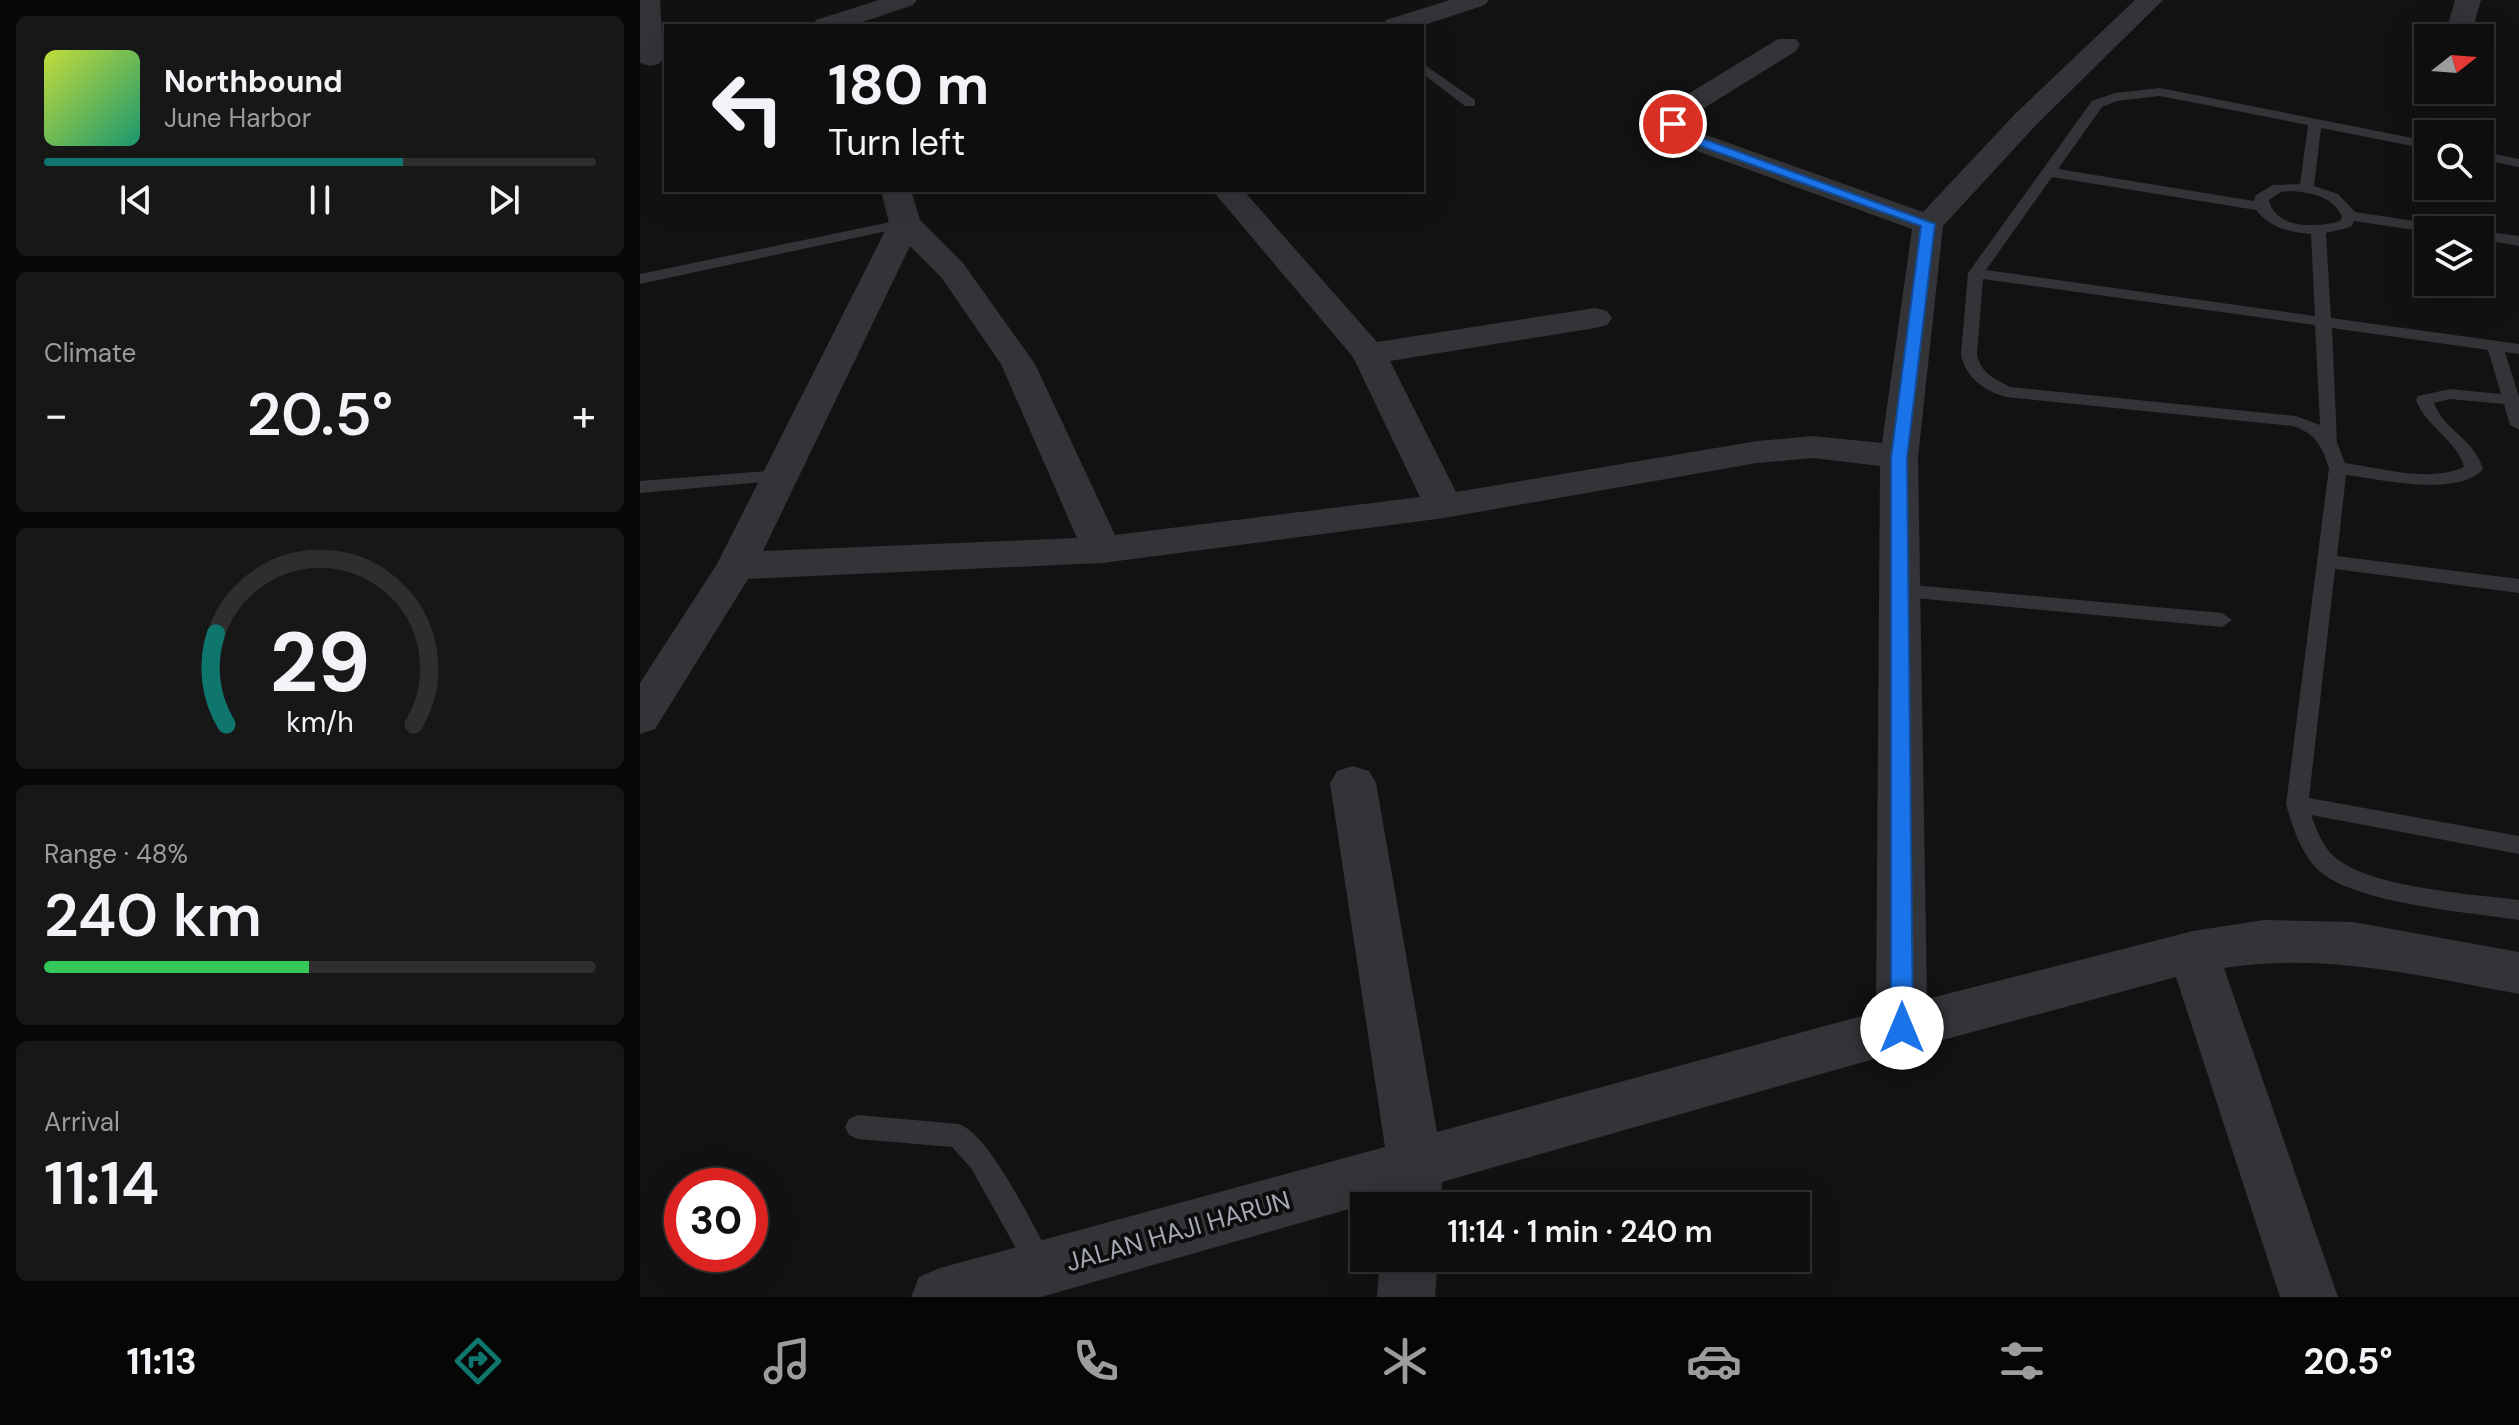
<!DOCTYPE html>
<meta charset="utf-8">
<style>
:root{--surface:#0e0e0e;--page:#171717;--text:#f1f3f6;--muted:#9b9c9e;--line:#2e2e2e;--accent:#0f766e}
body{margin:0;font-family:"DM Sans",sans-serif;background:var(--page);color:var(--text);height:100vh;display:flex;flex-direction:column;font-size:30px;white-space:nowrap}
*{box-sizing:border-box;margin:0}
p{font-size:26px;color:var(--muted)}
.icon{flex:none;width:44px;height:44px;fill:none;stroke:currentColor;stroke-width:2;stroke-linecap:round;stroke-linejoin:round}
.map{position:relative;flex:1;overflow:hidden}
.details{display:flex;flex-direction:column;gap:16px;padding:16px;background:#080808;width:640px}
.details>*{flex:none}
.banner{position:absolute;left:24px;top:24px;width:760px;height:168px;border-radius:0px;box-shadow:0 8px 32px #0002,0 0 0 2px var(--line);background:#0e0e0e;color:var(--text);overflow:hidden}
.needle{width:52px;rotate:73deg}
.tools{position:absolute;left:1774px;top:24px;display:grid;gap:16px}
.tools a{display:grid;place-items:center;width:80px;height:80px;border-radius:0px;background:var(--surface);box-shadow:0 8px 32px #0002,0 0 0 2px var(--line);font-size:40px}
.speed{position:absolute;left:24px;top:1168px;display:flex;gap:16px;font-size:40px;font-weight:700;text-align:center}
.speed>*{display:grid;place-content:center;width:104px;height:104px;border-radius:50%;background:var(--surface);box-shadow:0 8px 32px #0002,0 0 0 2px var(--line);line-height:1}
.speed .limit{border:12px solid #d22;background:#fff;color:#111}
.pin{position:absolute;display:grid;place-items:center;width:68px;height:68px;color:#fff;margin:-34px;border:4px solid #fff;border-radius:50%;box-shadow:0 2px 8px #0007}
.me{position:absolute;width:88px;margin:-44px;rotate:0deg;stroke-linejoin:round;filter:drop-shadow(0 0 6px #0008)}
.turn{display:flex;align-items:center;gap:28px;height:168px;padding:0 32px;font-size:36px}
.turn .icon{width:104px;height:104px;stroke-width:2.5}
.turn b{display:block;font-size:56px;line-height:68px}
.big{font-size:60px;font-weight:600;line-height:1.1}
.details .tile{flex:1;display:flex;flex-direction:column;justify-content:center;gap:12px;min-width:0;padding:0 28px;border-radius:12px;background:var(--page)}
.details .dial{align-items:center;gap:0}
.dial svg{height:208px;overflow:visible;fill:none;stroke:var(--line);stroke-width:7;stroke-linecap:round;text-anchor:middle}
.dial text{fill:var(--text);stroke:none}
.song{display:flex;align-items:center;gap:24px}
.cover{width:96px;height:96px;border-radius:12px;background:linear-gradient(135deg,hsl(70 70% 55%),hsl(160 70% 35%))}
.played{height:8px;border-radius:4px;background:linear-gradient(90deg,var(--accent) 65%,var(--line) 65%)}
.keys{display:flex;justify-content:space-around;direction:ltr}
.heat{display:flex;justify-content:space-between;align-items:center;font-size:44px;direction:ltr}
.charge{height:12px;border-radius:6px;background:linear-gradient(90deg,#34c759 48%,var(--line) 0)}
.trip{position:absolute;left:710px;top:1192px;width:460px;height:80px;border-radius:0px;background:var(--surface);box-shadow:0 8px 32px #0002,0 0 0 2px var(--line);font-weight:600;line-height:80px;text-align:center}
.tabs{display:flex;height:128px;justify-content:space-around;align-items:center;background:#060606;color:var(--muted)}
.tabs .icon{width:56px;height:56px}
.tabs .current{color:var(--accent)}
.tabs b{font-size:36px;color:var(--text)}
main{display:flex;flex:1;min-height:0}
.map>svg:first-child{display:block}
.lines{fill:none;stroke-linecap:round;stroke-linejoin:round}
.lane{fill:#333438;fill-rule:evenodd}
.street{fill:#333438;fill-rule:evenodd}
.route{fill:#1a73e8;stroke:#114b97;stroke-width:2}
.labels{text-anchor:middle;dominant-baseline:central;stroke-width:8;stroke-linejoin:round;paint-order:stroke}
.near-street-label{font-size:26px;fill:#a4a8b3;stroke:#0d0d0e}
</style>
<main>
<section class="details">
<div class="tile">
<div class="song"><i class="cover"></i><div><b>Northbound</b><p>June Harbor</p></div></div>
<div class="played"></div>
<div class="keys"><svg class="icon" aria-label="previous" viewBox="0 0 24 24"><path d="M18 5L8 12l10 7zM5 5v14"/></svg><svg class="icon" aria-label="pause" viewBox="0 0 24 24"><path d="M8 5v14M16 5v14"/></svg><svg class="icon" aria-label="next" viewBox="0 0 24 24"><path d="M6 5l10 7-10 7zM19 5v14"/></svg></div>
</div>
<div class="tile"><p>Climate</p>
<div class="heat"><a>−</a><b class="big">20.5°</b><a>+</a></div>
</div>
<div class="tile dial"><svg viewBox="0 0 100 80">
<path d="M14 69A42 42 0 1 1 86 69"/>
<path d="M14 69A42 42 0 0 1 10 34" stroke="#0f766e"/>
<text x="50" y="56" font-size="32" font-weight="700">29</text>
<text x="50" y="72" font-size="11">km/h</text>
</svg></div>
<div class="tile"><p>Range · 48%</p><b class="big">240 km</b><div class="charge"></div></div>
<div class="tile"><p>Arrival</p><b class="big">11:14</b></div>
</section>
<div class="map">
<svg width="1879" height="1297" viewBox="0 0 1879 1297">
<rect width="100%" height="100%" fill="#121213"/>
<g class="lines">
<path class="lane" d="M782,63L835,100V106H825L782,73Z
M1520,88L1788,141V149L1681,128L1674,186L1698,194L1715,212L1807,226L1814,230L1788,232L1714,221L1711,227L1686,233L1691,318L1879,344V354L1865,352L1879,397V430L1870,425L1864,404L1810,399L1794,403C1804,430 1835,440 1843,469C1817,498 1740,479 1706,475L1697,556L1879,579V593L1695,569L1669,798L1879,836V854L1671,815C1677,831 1683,848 1696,858C1732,888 1832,894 1879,900V920C1829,912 1715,904 1678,870C1661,853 1652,826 1646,804L1689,468C1682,446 1676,434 1653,426L1366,397C1344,391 1325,377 1321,354L1328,273L1452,101L1475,93ZM1520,96L1668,125L1660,184L1633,185L1616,195L1614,201L1418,169L1462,107L1477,101ZM1412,177L1616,210C1630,228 1649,232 1671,234L1675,316L1346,270ZM1652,191C1672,193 1692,196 1702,216L1700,221C1677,228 1635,229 1629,200L1641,192ZM1343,279L1675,325L1680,425L1656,416L1370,387C1354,378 1341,374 1337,354ZM1692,328L1848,350L1861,394L1810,389L1778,396L1776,400C1786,427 1817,440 1824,467C1789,483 1742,468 1705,463L1697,443Z
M1840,151L1879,159V167L1840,159Z
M265,219L270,220V226L0,284V274Z
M1840,231L1879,236V246L1840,239Z
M140,470L149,476L146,480L0,493V481Z
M1261,584L1582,613L1592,620L1582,627L1254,596L1251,591Z
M218,1115L319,1124C351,1136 392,1225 411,1257L415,1266L411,1275L401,1279L391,1275L331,1168L312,1147L218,1139L209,1135L205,1127L209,1119Z"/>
<path class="street" d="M0,0H20L23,58L19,64L10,66L0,63Z
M239,0H277L273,5L211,26H172L176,20Z
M810,0H849L845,5L781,26H742L746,20Z
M1495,0H1523L1396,125L1303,226L1278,458L1287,999L1553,931L1624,920L1713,922L1879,952V994C1780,976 1685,952 1584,968L1698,1297H1640L1536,977L1262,1051L802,1182L800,1206H744V1199L401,1297H271L279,1277L300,1268L745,1147L690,783L697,771L713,766L729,771L736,783L797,1132L1236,1012L1240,466L1173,458L1117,463L804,518L462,563L108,579L15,729L0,734V683L77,564L249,223L241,190H271L280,220L323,263L395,364L475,535L780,497L713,357L572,190H603L737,342L955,308L967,311L972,318L967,325L955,328L750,361L816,492L1117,441L1173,436L1242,443L1272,229L1035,143L1019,124L1025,108L1138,39H1156L1160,45L1156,51L1048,118V123L1055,131L1283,212L1376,113ZM270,246L301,277L361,364L437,538L123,551Z
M1815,0H1841L1830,38H1804Z
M740,1258H798L795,1297H737Z"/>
</g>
<path class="route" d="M1028,122H1037L1050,134L1295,224L1267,458L1273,1028L1270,1035L1262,1038L1254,1035L1251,1028V458L1281,226L1041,139L1028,127Z"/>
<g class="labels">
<g class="near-street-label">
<text transform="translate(538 1231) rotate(-16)">JALAN HAJI HARUN</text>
</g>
</g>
</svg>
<div class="tools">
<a><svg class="needle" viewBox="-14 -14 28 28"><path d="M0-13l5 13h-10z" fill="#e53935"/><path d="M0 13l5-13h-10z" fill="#9b9c9e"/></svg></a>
<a><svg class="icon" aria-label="search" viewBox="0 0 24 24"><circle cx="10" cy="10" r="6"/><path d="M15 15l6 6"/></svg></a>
<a><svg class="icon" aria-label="layers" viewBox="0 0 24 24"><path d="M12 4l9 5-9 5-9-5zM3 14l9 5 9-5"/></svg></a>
</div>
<div class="speed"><div class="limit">30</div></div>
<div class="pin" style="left:1033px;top:124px;background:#d93025"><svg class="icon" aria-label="arrive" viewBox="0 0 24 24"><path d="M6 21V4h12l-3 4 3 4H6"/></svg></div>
<svg class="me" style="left:1262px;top:1028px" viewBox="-20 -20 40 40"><circle r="19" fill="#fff"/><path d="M0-13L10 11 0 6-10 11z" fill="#1a73e8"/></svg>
<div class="trip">11:14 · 1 min · 240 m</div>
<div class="banner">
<div class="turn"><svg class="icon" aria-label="left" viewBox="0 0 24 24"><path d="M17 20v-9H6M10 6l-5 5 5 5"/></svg><div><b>180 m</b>Turn left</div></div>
</div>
</div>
</main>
<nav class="tabs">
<b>11:13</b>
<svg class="icon current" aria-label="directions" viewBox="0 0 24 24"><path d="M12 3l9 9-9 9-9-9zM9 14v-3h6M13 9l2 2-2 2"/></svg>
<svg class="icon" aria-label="music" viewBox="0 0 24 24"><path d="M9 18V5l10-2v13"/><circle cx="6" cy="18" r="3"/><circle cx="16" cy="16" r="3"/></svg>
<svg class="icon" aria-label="phone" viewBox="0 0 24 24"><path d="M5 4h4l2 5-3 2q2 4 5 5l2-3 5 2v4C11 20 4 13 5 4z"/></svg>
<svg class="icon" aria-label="climate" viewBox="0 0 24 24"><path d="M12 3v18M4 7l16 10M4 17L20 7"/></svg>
<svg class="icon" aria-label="car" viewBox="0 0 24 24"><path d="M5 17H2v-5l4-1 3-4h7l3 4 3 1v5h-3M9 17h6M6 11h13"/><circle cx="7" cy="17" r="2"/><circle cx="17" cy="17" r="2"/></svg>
<svg class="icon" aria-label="filters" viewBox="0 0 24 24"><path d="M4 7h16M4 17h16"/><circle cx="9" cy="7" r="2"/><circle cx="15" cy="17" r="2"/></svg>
<b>20.5°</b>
</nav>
